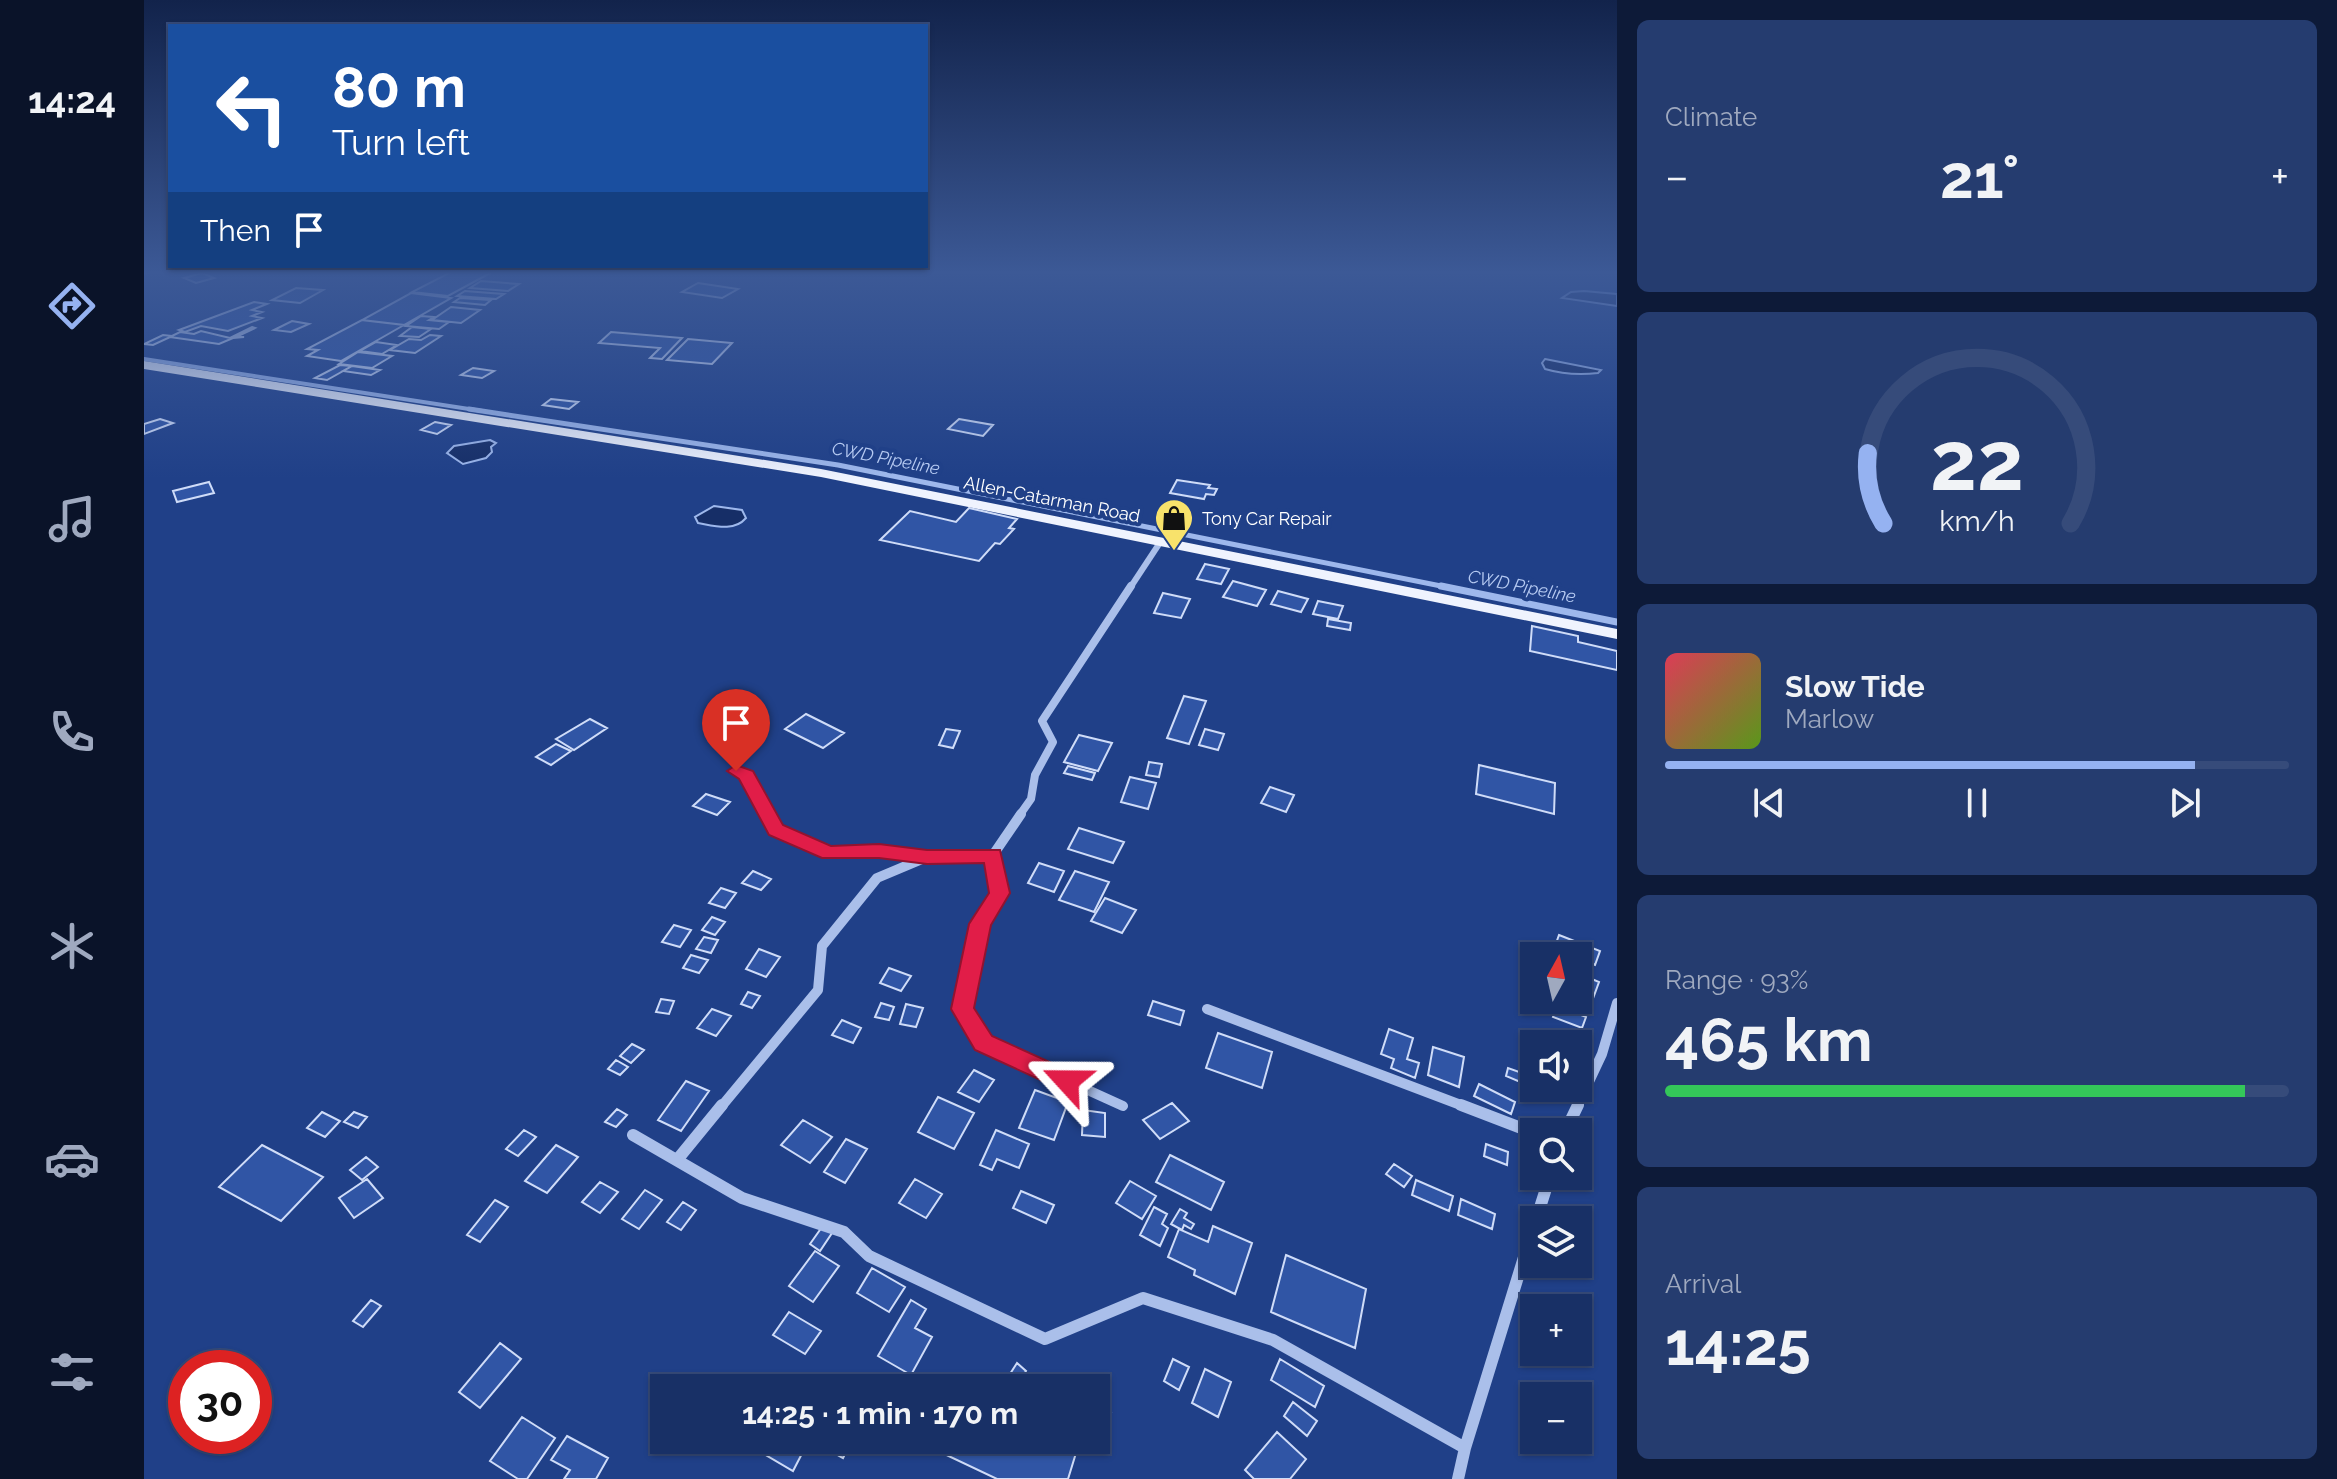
<!DOCTYPE html>
<meta charset="utf-8">
<style>
:root{--surface:#183066;--page:#253c6f;--text:#f1f3f6;--muted:#9fa9bf;--line:#364b7a;--accent:#95b2f1}
body{margin:0;font-family:Raleway,sans-serif;background:var(--page);color:var(--text);height:100vh;display:flex;flex-direction:column;font-size:30px;white-space:nowrap}
*{box-sizing:border-box;margin:0}
p{font-size:26px;color:var(--muted)}
.icon{flex:none;width:44px;height:44px;fill:none;stroke:currentColor;stroke-width:2;stroke-linecap:round;stroke-linejoin:round}
.map{position:relative;flex:1;overflow:hidden}
.panel{display:flex;flex-direction:column;gap:20px;padding:20px;background:#0d1a38;width:720px}
.panel>*{flex:none}
.top-card{position:absolute;left:24px;top:24px;width:760px;height:244px;border-radius:0px;box-shadow:0 2px 6px #0004,0 0 0 2px var(--line);background:#1a4fa0;color:#fff;overflow:hidden}
.needle{width:52px;rotate:8deg}
.tools{position:absolute;left:1376px;top:942px;display:grid;gap:16px}
.tools a{display:grid;place-items:center;width:72px;height:72px;border-radius:0px;background:var(--surface);box-shadow:0 2px 6px #0004,0 0 0 2px var(--line);font-size:40px}
.speed{position:absolute;left:24px;top:1350px;display:flex;gap:16px;font-size:40px;font-weight:700;text-align:center}
.speed>*{display:grid;place-content:center;width:104px;height:104px;border-radius:50%;background:var(--surface);box-shadow:0 2px 6px #0004,0 0 0 2px var(--line);line-height:1}
.speed .limit{border:12px solid #d22;background:#fff;color:#111}
.pin{position:absolute;display:grid;place-items:center;width:68px;height:68px;color:#fff;margin:-82px -34px;border-radius:50% 50% 50% 0;rotate:-45deg;box-shadow:0 0 8px #0007}
.pin .icon{rotate:45deg}
.me{position:absolute;width:88px;margin:-44px;rotate:294deg;stroke-linejoin:round;filter:drop-shadow(0 0 6px #0008)}
.turn{display:flex;align-items:center;gap:28px;height:168px;padding:0 32px;font-size:36px}
.turn .icon{width:104px;height:104px;stroke-width:2.5}
.turn b{display:block;font-size:56px;line-height:68px}
.then{display:flex;align-items:center;height:76px;padding:0 32px;background:#0003;gap:16px;font-size:30px}
.big{font-size:60px;font-weight:700;line-height:1.1}
.panel .widget{flex:1;display:flex;flex-direction:column;justify-content:center;gap:12px;min-width:0;padding:0 28px;border-radius:12px;background:var(--page)}
.panel .dial{align-items:center;gap:0}
.dial svg{height:208px;overflow:visible;fill:none;stroke:var(--line);stroke-width:7;stroke-linecap:round;text-anchor:middle}
.dial text{fill:var(--text);stroke:none}
.song{display:flex;align-items:center;gap:24px}
.cover{width:96px;height:96px;border-radius:12px;background:linear-gradient(135deg,hsl(350 70% 55%),hsl(90 70% 35%))}
.played{height:8px;border-radius:4px;background:linear-gradient(90deg,var(--accent) 85%,var(--line) 85%)}
.keys{display:flex;justify-content:space-around;direction:ltr}
.heat{display:flex;justify-content:space-between;align-items:center;font-size:44px;direction:ltr}
.charge{height:12px;border-radius:6px;background:linear-gradient(90deg,#34c759 93%,var(--line) 0)}
.trip{position:absolute;left:506px;top:1374px;width:460px;height:80px;border-radius:0px;background:var(--surface);box-shadow:0 2px 6px #0004,0 0 0 2px var(--line);font-weight:700;line-height:80px;text-align:center}
main{display:flex;flex:1;min-height:0}
.dock{display:flex;flex-direction:column;width:144px;justify-content:space-around;align-items:center;background:#0a1329;color:var(--muted)}
.dock .icon{width:56px;height:56px}
.dock .on{color:var(--accent)}
.dock b{font-size:36px;color:var(--text)}
.map>svg:first-child{display:block}
.water{fill:#162e67;stroke:#9eb8ec;stroke-width:2}
.lines{fill:none;stroke-linecap:round;stroke-linejoin:round}
.stream-far2{stroke:#9eb8ec;stroke-width:4}
.stream-far1{stroke:#9eb8ec;stroke-width:5}
.stream{stroke:#9eb8ec;stroke-width:7}
.building{fill:#3055a5;stroke:#cfdcf8;stroke-width:2}
.minor-far4{stroke:#aabfea;stroke-width:5}
.minor-far3{stroke:#aabfea;stroke-width:6}
.minor-far2{stroke:#aabfea;stroke-width:8}
.minor-far1{stroke:#aabfea;stroke-width:10}
.minor{stroke:#aabfea;stroke-width:12}
.primary{fill:#eff3fe;fill-rule:evenodd}
.route{fill:#e11d48;stroke:#92132f;stroke-width:2}
.labels{text-anchor:middle;dominant-baseline:central;stroke-width:8;stroke-linejoin:round;paint-order:stroke}
.far-water-label{font-size:18px;font-style:italic;fill:#b6caf2;stroke:#204088}
.far-street-label{font-size:18px;fill:#fff;stroke:#204088}
.far-poi-label{font-size:18px;fill:#fff;stroke:#204088;text-anchor:start}
</style>
<main>
<nav class="dock">
<b>14:24</b>
<svg class="icon on" aria-label="directions" viewBox="0 0 24 24"><path d="M12 3l9 9-9 9-9-9zM9 14v-3h6M13 9l2 2-2 2"/></svg>
<svg class="icon" aria-label="music" viewBox="0 0 24 24"><path d="M9 18V5l10-2v13"/><circle cx="6" cy="18" r="3"/><circle cx="16" cy="16" r="3"/></svg>
<svg class="icon" aria-label="phone" viewBox="0 0 24 24"><path d="M5 4h4l2 5-3 2q2 4 5 5l2-3 5 2v4C11 20 4 13 5 4z"/></svg>
<svg class="icon" aria-label="climate" viewBox="0 0 24 24"><path d="M12 3v18M4 7l16 10M4 17L20 7"/></svg>
<svg class="icon" aria-label="car" viewBox="0 0 24 24"><path d="M5 17H2v-5l4-1 3-4h7l3 4 3 1v5h-3M9 17h6M6 11h13"/><circle cx="7" cy="17" r="2"/><circle cx="17" cy="17" r="2"/></svg>
<svg class="icon" aria-label="filters" viewBox="0 0 24 24"><path d="M4 7h16M4 17h16"/><circle cx="9" cy="7" r="2"/><circle cx="15" cy="17" r="2"/></svg>
</nav>
<div class="map">
<svg width="1473" height="1479" viewBox="0 0 1473 1479">
<rect width="100%" height="100%" fill="#204088"/>
<path class="water" d="M1440,291L1473,294V306L1418,298L1427,292Z
M1401,359L1457,370L1454,373C1436,375 1418,374 1401,369L1398,363Z
M346,440L352,443L347,447L348,452L342,458L319,464L303,453L310,446Z
M570,506L598,510L602,518C590,532 571,526 554,523L551,517Z"/>
<g class="lines">
<path class="stream-far2" d="M0,359L338,411"/>
<path class="stream-far1" d="M325,409L694,465L1307,588"/>
<path class="stream" d="M1297,586L1473,622"/>
</g>
<path class="building" d="M309,271H350L304,296L268,292Z
M58,273L70,278L52,283L40,278Z
M337,281L375,284L364,291L326,288Z
M554,283L594,289L578,298L538,292Z
M152,288L179,290L156,303L128,300Z
M321,291L360,294L352,299L313,296Z
M267,293L307,298L260,325L218,320Z
M316,298L347,300L341,305L310,302Z
M110,302L123,304L108,310L118,312L108,316L118,318L84,331L57,326L41,332L35,330Z
M307,307L336,310L317,323L288,320Z
M277,316L290,317L285,320L305,322L295,329L262,326Z
M218,320L260,325L197,361L163,356L174,350L163,349Z
M148,321L165,324L147,332L130,330Z
M108,327L111,328L94,336L100,337L89,338L75,344L26,337L9,345L0,344L19,335L28,336L36,332L50,334L57,331L86,338Z
M268,327L287,329L275,337L256,336Z
M467,332L538,338L518,359L506,358L516,348L455,343Z
M286,335L297,336L271,353L246,350L265,339L277,340Z
M544,339L588,343L568,364L523,360Z
M232,342L253,345L238,354L216,351Z
M214,352L248,356L228,368L195,364Z
M196,365L208,366L183,380L171,378Z
M208,366L236,370L227,375L199,371Z
M329,368L350,371L338,378L317,375Z
M407,399L434,402L425,409L399,405Z
M16,419L29,423L0,434V424Z
M815,419L849,425L839,436L804,429Z
M291,422L307,425L293,434L277,430Z
M1033,480L1066,485L1064,488L1073,489L1070,495L1062,494L1060,499L1026,493Z
M65,482L70,493L33,502L29,491Z
M825,508L873,519L865,528L870,529L856,544L851,543L835,561L736,540L766,511L812,522Z
M1061,564L1085,569L1077,584L1053,579Z
M1089,581L1122,590L1113,606L1079,597Z
M1134,591L1164,599L1157,612L1127,604Z
M1019,593L1046,599L1037,618L1010,613Z
M1174,601L1199,606L1194,619L1169,614Z
M1184,619L1207,623L1206,630L1183,626Z
M1388,626L1434,636V642L1473,651V670L1386,651Z
M596,695L613,703L599,713L582,705Z
M1040,696L1062,701L1045,744L1023,738Z
M662,714L700,733L679,748L641,729Z
M446,719L463,728L430,750L412,739Z
M802,729L816,731L809,748L795,745Z
M1061,729L1080,734L1074,750L1055,745Z
M935,735L968,743L954,771L920,762Z
M412,744L427,751L407,765L392,757Z
M1005,762L1018,764L1015,777L1002,775Z
M1335,765L1411,783L1410,814L1332,794Z
M924,766L951,773L948,780L920,773Z
M986,777L1012,783L1004,809L977,802Z
M1126,787L1150,795L1142,812L1117,803Z
M562,794L586,802L573,815L549,806Z
M935,828L980,842L969,863L924,849Z
M895,863L920,871L910,892L884,883Z
M609,871L627,879L617,890L598,883Z
M931,871L965,882L950,912L915,900Z
M577,888L592,893L581,908L565,903Z
M961,898L992,910L978,933L947,921Z
M568,917L581,922L571,935L558,930Z
M530,925L547,930L536,947L518,942Z
M1415,935L1456,951L1451,965L1410,949Z
M560,937L574,940L567,953L552,949Z
M615,949L636,957L622,977L602,969Z
M1389,953L1395,956H1390V979L1379,974Z
M547,955L564,960L555,973L539,968Z
M745,968L767,976L757,991L736,983Z
M1434,973L1455,982L1447,1004L1434,998Z
M604,992L616,996L608,1008L597,1004Z
M517,999L530,1001L525,1014L512,1012Z
M1009,1001L1040,1011L1036,1025L1004,1015Z
M737,1003L750,1007L745,1020L731,1017Z
M762,1004L779,1008L772,1027L756,1024Z
M1413,1005L1442,1017L1438,1028L1409,1017Z
M568,1009L587,1016L572,1036L553,1028Z
M698,1020L717,1028L709,1043L688,1035Z
M1245,1029L1269,1038L1263,1059L1275,1063L1271,1078L1247,1068L1250,1059L1237,1054Z
M1074,1033L1128,1052L1118,1088L1062,1068Z
M1399,1035L1410,1039L1411,1037L1428,1044H1396Z
M488,1044L500,1050L487,1063L476,1056Z
M1289,1047L1320,1057L1315,1087L1284,1075Z
M472,1060L484,1067L476,1075L464,1069Z
M1378,1062L1390,1067V1088H1409L1407,1095L1362,1076L1364,1068L1375,1072Z
M830,1070L850,1080L835,1102L814,1092Z
M542,1081L565,1091L537,1131L514,1120Z
M1335,1084L1371,1102L1367,1114L1330,1096Z
M891,1090L924,1102L910,1140L875,1128Z
M794,1097L830,1113L810,1149L774,1132Z
M1028,1103L1045,1121L1016,1139L999,1120Z
M473,1109L483,1115L472,1127L461,1122Z
M939,1110L961,1113V1137L938,1135Z
M178,1112L196,1121L181,1137L163,1128Z
M210,1112L223,1117L214,1128L200,1122Z
M659,1120L688,1137L666,1163L637,1145Z
M380,1130L392,1137L374,1156L362,1149Z
M852,1130L885,1144L875,1168L853,1159L848,1170L836,1165Z
M702,1139L723,1149L701,1183L680,1172Z
M1342,1144L1364,1152L1363,1165L1340,1156Z
M118,1145L179,1177L137,1221L75,1187Z
M412,1145L434,1157L403,1193L381,1181Z
M1026,1155L1080,1182L1067,1210L1012,1182Z
M222,1157L234,1167L218,1180L206,1170Z
M1250,1164L1268,1176L1260,1187L1242,1174Z
M223,1179L239,1198L210,1218L195,1198Z
M771,1179L798,1194L782,1218L755,1203Z
M1272,1180L1309,1196L1305,1211L1268,1195Z
M986,1181L1012,1196L998,1219L972,1203Z
M456,1182L474,1192L456,1213L438,1202Z
M501,1190L518,1200L495,1229L478,1219Z
M877,1191L910,1205L902,1223L869,1208Z
M1317,1199L1351,1214L1348,1229L1314,1215Z
M351,1200L364,1207L336,1242L323,1235Z
M539,1202L552,1210L537,1230L523,1222Z
M1010,1207L1023,1214L1018,1224L1024,1228L1016,1246L996,1235Z
M1036,1209L1043,1213L1040,1218L1050,1224L1047,1229L1040,1225L1038,1230L1027,1224Z
M1069,1226L1108,1243L1091,1294L1050,1275L1051,1270L1024,1257L1035,1229L1064,1242Z
M678,1227L688,1233L676,1251L666,1244Z
M671,1251L695,1266L669,1302L645,1286Z
M1142,1255L1222,1289L1211,1348L1127,1312Z
M728,1268L761,1287L745,1312L713,1293Z
M227,1300L237,1306L219,1327L209,1321Z
M767,1300L782,1309L771,1328L788,1337L767,1375L734,1356Z
M645,1312L677,1331L661,1354L629,1335Z
M356,1343L377,1359L336,1408L315,1392Z
M1029,1359L1045,1367L1035,1390L1020,1381Z
M1136,1359L1180,1386L1171,1407L1127,1380Z
M873,1363L882,1371L871,1388H857Z
M1061,1369L1087,1382L1074,1417L1048,1403Z
M804,1377L829,1388H799Z
M1149,1402L1173,1421L1163,1436L1140,1416Z
M952,1404L967,1413L956,1441L952,1439Z
M378,1417L411,1438L383,1479H374L346,1461Z
M1133,1432L1162,1459L1146,1479H1110L1101,1470Z
M423,1436L464,1458L452,1479H420L426,1470L407,1460Z
M618,1440H665L649,1471L613,1450Z
M667,1440H708L699,1458Z
M778,1440H936L924,1479H853L777,1443Z"/>
<g class="lines">
<path class="minor-far4" d="M0,272L5,271"/>
<path class="minor-far3" d="M986,588L1017,541"/>
<path class="minor-far2" d="M592,771L603,775L625,816
M875,816L887,799L891,775L909,742L898,721L987,586"/>
<path class="minor-far1" d="M624,814L632,830L685,853L735,851L782,857
M877,814L849,855L856,893L836,924L818,1009L840,1043L979,1106
M1063,1009L1322,1107
M577,1107L674,990L678,946L733,878L783,857L849,855
M1433,1107L1458,1054L1473,1003"/>
<path class="minor" d="M1317,1105L1390,1133
M1421,1132L1434,1105
M489,1135L598,1198L700,1232L725,1256L901,1339L999,1298L1129,1340L1321,1448L1390,1225
M533,1160L578,1105
M1392,1220L1406,1176
M1314,1479L1321,1448"/>
<path class="primary" d="M0,361L677,469L1473,629V639L677,477L0,369Z"/>
</g>
<linearGradient id="sky" x2="0" y2="1"><stop stop-color="#12234b"/><stop offset="0.57" stop-color="#3c5996"/><stop offset="1" stop-color="#3c5996" stop-opacity="0"/></linearGradient>
<rect width="1473" height="478" fill="url(#sky)"/>
<path class="route" d="M592,765L609,771L639,825L687,846L735,844L783,850H856L866,893L847,925L830,1008L848,1036L932,1074L936,1081L932,1088L923,1091L914,1088L831,1050L807,1009L825,924L845,893L840,863L783,864L735,858H678L625,835L595,779L583,771Z"/>
<defs>
<g id="shop-pin" transform="scale(2)"><path d="M0 17L-7.5 6A9.5 9.5 0 1 1 7.5 6Z" fill="#f8e26b" stroke="#204088"/><path d="M-5-2.5h2.3a2.7 3.5 0 0 1 5.4 0H5L5.5 6h-11ZM-1.5-2.5h3a1.5 2.3 0 0 0-3 0Z" fill="#111"/></g>
</defs>
<g fill-rule="evenodd">
<use href="#shop-pin" x="1030" y="518"/>
</g>
<g class="labels">
<g class="far-water-label">
<text transform="translate(742 458) rotate(11)">CWD Pipeline</text>
<text transform="translate(1378 586) rotate(11)">CWD Pipeline</text>
</g>
<g class="far-street-label">
<text transform="translate(908 499) rotate(11)">Allen-Catarman Road</text>
</g>
<g class="far-poi-label">
<text x="1058" y="518">Tony Car Repair</text>
</g>
</g>
</svg>
<div class="tools">
<a><svg class="needle" viewBox="-14 -14 28 28"><path d="M0-13l5 13h-10z" fill="#e53935"/><path d="M0 13l5-13h-10z" fill="#9fa9bf"/></svg></a>
<a><svg class="icon" aria-label="sound" viewBox="0 0 24 24"><path d="M4 9h4l5-4v14l-5-4H4zM17 9q2 3 0 6"/></svg></a>
<a><svg class="icon" aria-label="search" viewBox="0 0 24 24"><circle cx="10" cy="10" r="6"/><path d="M15 15l6 6"/></svg></a>
<a><svg class="icon" aria-label="layers" viewBox="0 0 24 24"><path d="M12 4l9 5-9 5-9-5zM3 14l9 5 9-5"/></svg></a>
<a>+</a>
<a>−</a>
</div>
<div class="speed"><div class="limit">30</div></div>
<div class="pin" style="left:592px;top:771px;background:#d93025"><svg class="icon" aria-label="arrive" viewBox="0 0 24 24"><path d="M6 21V4h12l-3 4 3 4H6"/></svg></div>
<svg class="me" style="left:923px;top:1081px" viewBox="-20 -20 40 40"><path d="M0-17L14 15 0 8-14 15z" fill="#e11d48" stroke="#fff" stroke-width="4"/></svg>
<div class="trip">14:25 · 1 min · 170 m</div>
<div class="top-card">
<div class="turn"><svg class="icon" aria-label="left" viewBox="0 0 24 24"><path d="M17 20v-9H6M10 6l-5 5 5 5"/></svg><div><b>80 m</b>Turn left</div></div>
<div class="then">Then<svg class="icon" aria-label="arrive" viewBox="0 0 24 24"><path d="M6 21V4h12l-3 4 3 4H6"/></svg></div>
</div>
</div>
<section class="panel">
<div class="widget"><p>Climate</p>
<div class="heat"><a>−</a><b class="big">21°</b><a>+</a></div>
</div>
<div class="widget dial"><svg viewBox="0 0 100 80">
<path d="M14 69A42 42 0 1 1 86 69"/>
<path d="M14 69A42 42 0 0 1 8 42" stroke="#95b2f1"/>
<text x="50" y="56" font-size="32" font-weight="700">22</text>
<text x="50" y="72" font-size="11">km/h</text>
</svg></div>
<div class="widget">
<div class="song"><i class="cover"></i><div><b>Slow Tide</b><p>Marlow</p></div></div>
<div class="played"></div>
<div class="keys"><svg class="icon" aria-label="previous" viewBox="0 0 24 24"><path d="M18 5L8 12l10 7zM5 5v14"/></svg><svg class="icon" aria-label="pause" viewBox="0 0 24 24"><path d="M8 5v14M16 5v14"/></svg><svg class="icon" aria-label="next" viewBox="0 0 24 24"><path d="M6 5l10 7-10 7zM19 5v14"/></svg></div>
</div>
<div class="widget"><p>Range · 93%</p><b class="big">465 km</b><div class="charge"></div></div>
<div class="widget"><p>Arrival</p><b class="big">14:25</b></div>
</section>
</main>
